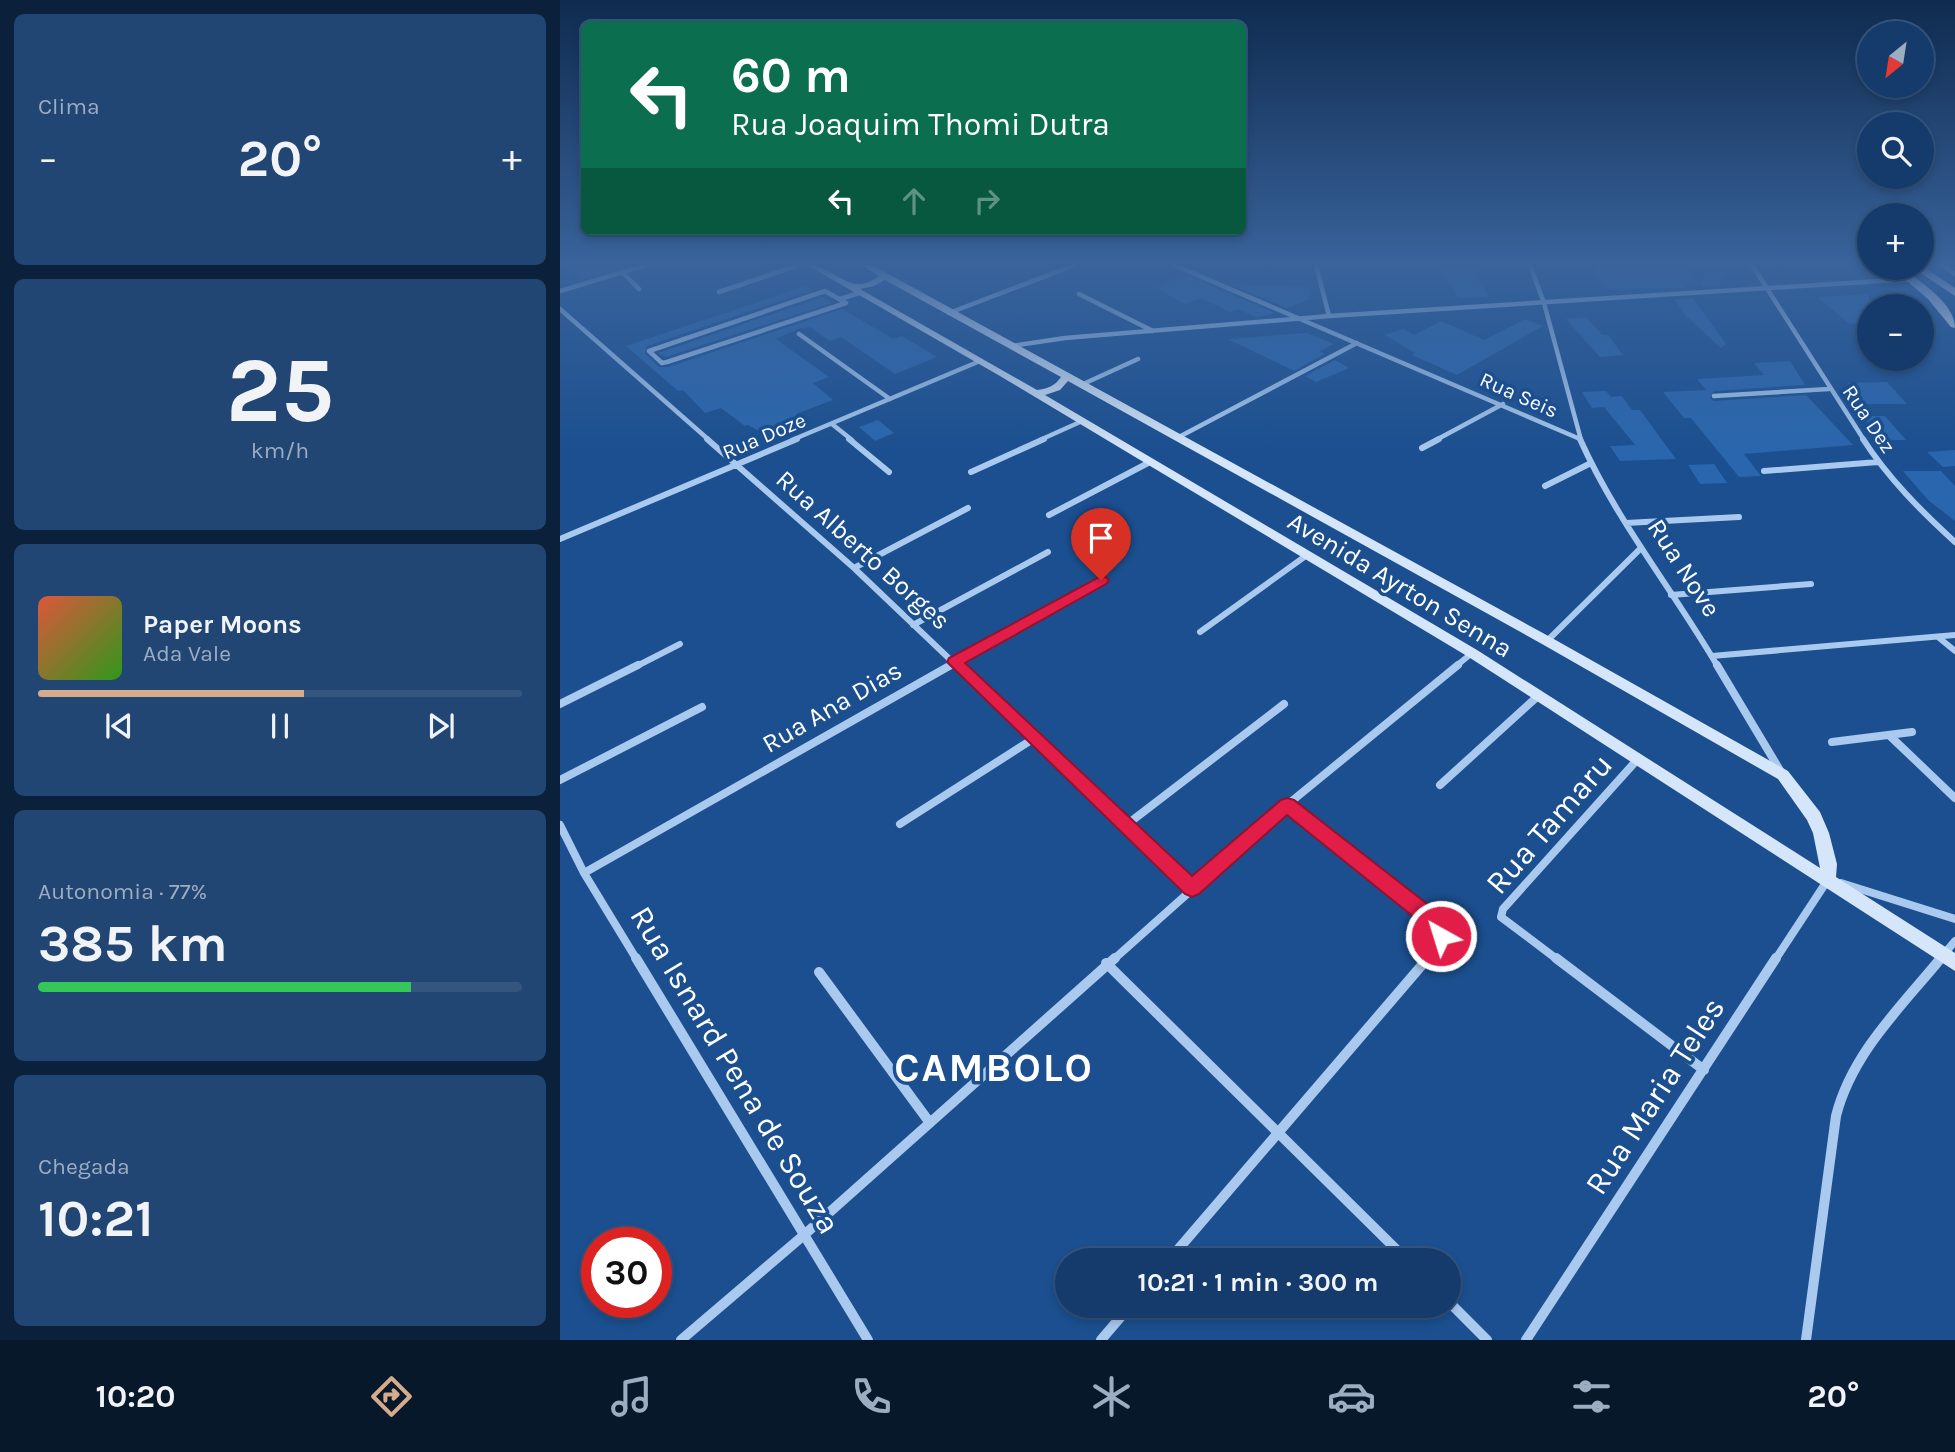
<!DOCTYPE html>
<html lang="pt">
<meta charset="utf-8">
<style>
:root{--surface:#143b6b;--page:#214673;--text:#f1f3f6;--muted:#9dadc1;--line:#33557e;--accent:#d6ab8b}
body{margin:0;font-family:Karla,sans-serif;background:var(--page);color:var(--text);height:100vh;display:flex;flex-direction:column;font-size:26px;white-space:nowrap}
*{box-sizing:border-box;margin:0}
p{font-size:23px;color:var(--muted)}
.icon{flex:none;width:38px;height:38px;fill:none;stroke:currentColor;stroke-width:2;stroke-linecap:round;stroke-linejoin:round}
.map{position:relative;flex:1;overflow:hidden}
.sheet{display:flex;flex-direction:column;gap:14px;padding:14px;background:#0b203b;width:560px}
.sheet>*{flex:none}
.banner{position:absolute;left:21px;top:21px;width:665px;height:214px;border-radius:10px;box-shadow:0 4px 10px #0003,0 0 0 2px var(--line);background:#0b6e4f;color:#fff;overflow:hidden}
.needle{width:46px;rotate:210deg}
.tools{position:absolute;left:1297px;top:21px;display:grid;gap:14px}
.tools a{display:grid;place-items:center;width:77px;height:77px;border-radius:50%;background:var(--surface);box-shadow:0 4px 10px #0003,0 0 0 2px var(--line);font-size:35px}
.speed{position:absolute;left:21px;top:1227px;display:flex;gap:14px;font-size:35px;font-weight:700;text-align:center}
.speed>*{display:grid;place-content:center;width:91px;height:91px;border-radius:50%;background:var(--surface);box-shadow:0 4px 10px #0003,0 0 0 2px var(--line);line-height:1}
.speed .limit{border:10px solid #d22;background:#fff;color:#111}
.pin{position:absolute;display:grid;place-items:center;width:60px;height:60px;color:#fff;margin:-72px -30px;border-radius:50% 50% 50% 0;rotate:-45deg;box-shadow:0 0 7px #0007}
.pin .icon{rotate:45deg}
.me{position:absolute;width:77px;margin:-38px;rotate:321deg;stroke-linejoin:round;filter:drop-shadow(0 0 5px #0008)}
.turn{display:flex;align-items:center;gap:24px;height:147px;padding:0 35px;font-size:32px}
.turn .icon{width:91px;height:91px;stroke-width:2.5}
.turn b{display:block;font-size:49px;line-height:60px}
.lanes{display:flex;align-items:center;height:66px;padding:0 35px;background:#0003;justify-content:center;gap:35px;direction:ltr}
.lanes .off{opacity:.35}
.big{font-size:52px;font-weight:700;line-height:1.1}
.sheet .tile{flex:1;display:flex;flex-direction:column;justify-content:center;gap:10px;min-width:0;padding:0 24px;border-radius:10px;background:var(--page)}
.sheet .dial{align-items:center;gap:0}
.dial b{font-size:91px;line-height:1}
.song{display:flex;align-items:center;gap:21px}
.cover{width:84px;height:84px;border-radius:10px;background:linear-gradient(135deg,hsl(10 70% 55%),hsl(110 70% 35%))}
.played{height:7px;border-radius:4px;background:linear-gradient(90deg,var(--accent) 55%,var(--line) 55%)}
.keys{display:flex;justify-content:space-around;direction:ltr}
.heat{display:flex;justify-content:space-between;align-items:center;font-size:38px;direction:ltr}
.charge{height:10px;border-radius:5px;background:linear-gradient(90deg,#34c759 77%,var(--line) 0)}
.trip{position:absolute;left:495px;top:1248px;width:406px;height:70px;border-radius:35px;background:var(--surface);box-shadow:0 4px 10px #0003,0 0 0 2px var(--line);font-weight:700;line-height:70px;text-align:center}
.tabs{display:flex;height:112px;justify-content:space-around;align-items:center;background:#08182b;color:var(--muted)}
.tabs .icon{width:49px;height:49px}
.tabs .on{color:var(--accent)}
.tabs b{font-size:32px;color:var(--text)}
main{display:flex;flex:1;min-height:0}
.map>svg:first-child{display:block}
.building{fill:#2a66ad}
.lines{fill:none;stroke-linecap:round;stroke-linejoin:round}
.street-far3{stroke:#a9c9ee;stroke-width:4.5}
.street-far2{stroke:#a9c9ee;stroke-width:6}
.street-far1{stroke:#a9c9ee;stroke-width:8}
.street{stroke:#a9c9ee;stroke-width:10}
.secondary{fill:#d6e6fa;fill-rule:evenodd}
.primary{fill:#f0f6ff;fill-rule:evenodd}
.route{fill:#e11d48;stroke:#92132f;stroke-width:2}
.labels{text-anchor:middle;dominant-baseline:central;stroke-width:7;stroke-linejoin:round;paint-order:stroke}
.far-street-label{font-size:21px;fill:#fff;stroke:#1b4f8f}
.street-label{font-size:26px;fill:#fff;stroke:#1b4f8f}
.near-street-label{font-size:32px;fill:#fff;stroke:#1b4f8f}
.near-district-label{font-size:40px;font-weight:bold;letter-spacing:2px;fill:#fff;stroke:#1b4f8f}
</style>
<main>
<section class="sheet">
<div class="tile"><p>Clima</p>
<div class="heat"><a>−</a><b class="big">20°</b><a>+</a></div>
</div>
<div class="tile dial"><b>25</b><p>km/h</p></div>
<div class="tile">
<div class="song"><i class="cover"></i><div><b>Paper Moons</b><p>Ada Vale</p></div></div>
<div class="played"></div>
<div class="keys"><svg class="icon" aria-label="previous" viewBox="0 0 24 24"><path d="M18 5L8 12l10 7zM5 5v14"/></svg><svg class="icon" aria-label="pause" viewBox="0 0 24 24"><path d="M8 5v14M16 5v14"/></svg><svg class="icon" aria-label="next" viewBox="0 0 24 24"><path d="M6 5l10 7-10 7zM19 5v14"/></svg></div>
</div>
<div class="tile"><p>Autonomia · 77%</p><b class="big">385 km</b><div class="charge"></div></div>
<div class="tile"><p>Chegada</p><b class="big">10:21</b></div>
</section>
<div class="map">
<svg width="1395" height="1340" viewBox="0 0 1395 1340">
<rect width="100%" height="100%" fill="#1b4f8f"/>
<path class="building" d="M5,265H58L59,268L22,279Z
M910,265L929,297L898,298L879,266Z
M1032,265H1121L1139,285L1122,281L1127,288L1046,289Z
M1147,273H1167L1159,286L1140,285Z
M626,275L715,313L696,317L678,309L670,312L641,298L625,304L596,288Z
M670,284L750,287L749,299L727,308Z
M246,286L252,290L87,346L85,353L99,367H108L282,309L333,339L342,336L377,357L335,374L281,337L270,341L250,327L238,329L216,339L269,377L253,383L273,400L236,414L240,417L224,424L235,431L215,440L188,425L185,426L161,408L145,413L123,390L118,391L66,346Z
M1309,294V323L1290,324L1257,297Z
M263,297L272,303L106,357L98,353Z
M1133,298L1166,344L1161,348L1125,315L1114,299Z
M1026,317L1042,335H1048L1063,355L1040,357L1006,319Z
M965,319L983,326L897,375L852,355L855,353L825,335L843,329L854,335L881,321L924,340Z
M747,333L774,344L760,351L765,354L734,371L668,339Z
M775,360L789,368L756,382L745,376Z
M1230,361L1245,385L1154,391L1150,398L1154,401L1246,395L1293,445L1184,454L1201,476L1179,477L1131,418H1124L1103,392L1146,390L1137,379L1204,375L1194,363Z
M1327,382L1347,404H1307L1288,383Z
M1046,391L1051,397L1062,396L1072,410H1080L1116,459L1060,461L1050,446L1075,445L1044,407L1032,408L1022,392Z
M1302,416H1325L1346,440H1323Z
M318,420L334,433L315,441L299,427Z
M1395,450V466L1383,467L1367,452Z
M1154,464L1167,483L1140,484L1128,465Z
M1343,471H1381L1395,486V521L1368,500Z"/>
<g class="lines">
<path class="street-far3" d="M614,265L1020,439
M756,265L769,316
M970,265L984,303L1021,440
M1192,265L1304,440
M1383,265L1395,274
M62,272L79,289
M0,291L86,265
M265,291L286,303L107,362L102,363L89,351Z
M159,292L239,265
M519,294L593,331
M280,299L299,293
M0,309L149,440
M389,313L515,265
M239,334L330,399
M451,346L505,338L769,316L1351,279
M521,385L578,359
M1154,396L1269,389
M272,424L292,440
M617,438L797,343
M232,440L420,361
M480,440L520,422
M876,440L943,404"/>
<path class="street-far2" d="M147,439L294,568L398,667
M289,439L329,472
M1020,439C1056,520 1113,590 1158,667
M1303,439C1328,478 1361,511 1395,542
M862,448L879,439
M1204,471L1318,462
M411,472L484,439
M985,486L1031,463
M489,515L590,462
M1066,523L1179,517
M0,539L237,439
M294,568L408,508
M1111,595L1251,584
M353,625L488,552
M640,632L747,555
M1378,637L1395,651
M987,641L1081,548
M1152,656L1395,635
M75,667L120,644
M388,667L541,580
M895,667L912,653"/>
<path class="street-far1" d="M396,665L632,888
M1157,665L1221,772
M0,704L78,665
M1330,736L1395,798
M1272,742L1352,732
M0,780L142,707
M880,785L978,696
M727,805L873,920L881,936L876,949L866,960
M340,824L473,739
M0,825L24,873L77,960
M565,826L724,704
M24,873L391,665
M1281,883L1395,919
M553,960L727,805L898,665
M998,960L941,917L943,909L1076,761
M1215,960L1267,881H1270
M1379,960L1395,941"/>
<path class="street" d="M76,958L308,1340
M996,958L1144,1070
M546,963L847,1260
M259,972L370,1123
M609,1260L868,958
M889,1302L927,1340
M121,1340L244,1235L555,958
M541,1340L570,1306
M966,1340L1216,958
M1246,1340L1276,1116C1292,1053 1341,1007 1381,958"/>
<path class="secondary" d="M247,265C275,265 289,299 319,276L301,265H312L992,638L1228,771L1260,812L1269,833L1277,864L1276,877L1395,953V971L907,656L440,376ZM325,280L501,377C495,386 487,389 477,390L300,289L314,286ZM508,381L982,644L1218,779L1247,820L1253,833L1260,868L917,650L485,395L500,390Z"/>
<path class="primary" d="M1362,266L1395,288V296L1353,268Z
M1332,268H1343C1361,283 1395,303 1395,328L1391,327L1368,299Z"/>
</g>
<linearGradient id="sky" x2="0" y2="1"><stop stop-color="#0f2b4f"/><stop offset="0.58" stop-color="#39639b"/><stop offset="1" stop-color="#39639b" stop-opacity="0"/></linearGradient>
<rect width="1395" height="453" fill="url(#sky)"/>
<path class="route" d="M541,576L546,577L549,580L546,584L405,663L632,876L721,800L727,798L734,800L880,914L891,936L888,942L881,945L874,942L866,927L727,815L639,894L632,897L625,894L387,662L389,658Z"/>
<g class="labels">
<g class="far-street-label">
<text transform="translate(959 395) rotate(24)">Rua Seis</text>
<text transform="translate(1309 419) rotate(56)">Rua Dez</text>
<text transform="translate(204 436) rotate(-23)">Rua Doze</text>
</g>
<g class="street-label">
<text transform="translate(303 550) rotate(42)">Rua Alberto Borges</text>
<text transform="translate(1124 568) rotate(57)">Rua Nove</text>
<text transform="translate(840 585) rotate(31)">Avenida Ayrton Senna</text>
<text transform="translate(272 707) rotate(-30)">Rua Ana Dias</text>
</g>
<g class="near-street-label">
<text transform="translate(989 824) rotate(-49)">Rua Tamaru</text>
<text transform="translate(175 1070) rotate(59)">Rua Isnard Pena de Souza</text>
<text transform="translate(1095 1096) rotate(-57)">Rua Maria Teles</text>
</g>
<g class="near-district-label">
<text x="434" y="1067">CAMBOLO</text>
</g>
</g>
</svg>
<div class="tools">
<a><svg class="needle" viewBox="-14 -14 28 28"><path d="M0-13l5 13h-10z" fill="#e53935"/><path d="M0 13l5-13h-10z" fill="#9dadc1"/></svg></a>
<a><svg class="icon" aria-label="search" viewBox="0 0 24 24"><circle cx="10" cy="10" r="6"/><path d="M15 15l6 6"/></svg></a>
<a>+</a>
<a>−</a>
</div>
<div class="speed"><div class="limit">30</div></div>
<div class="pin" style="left:541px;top:580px;background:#d93025"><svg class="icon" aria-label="arrive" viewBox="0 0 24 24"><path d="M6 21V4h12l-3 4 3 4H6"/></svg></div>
<svg class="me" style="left:881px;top:936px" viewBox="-20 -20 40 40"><circle r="17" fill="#e11d48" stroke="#fff" stroke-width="3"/><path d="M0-11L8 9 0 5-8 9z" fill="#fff"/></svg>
<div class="trip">10:21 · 1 min · 300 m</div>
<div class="banner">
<div class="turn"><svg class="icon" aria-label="left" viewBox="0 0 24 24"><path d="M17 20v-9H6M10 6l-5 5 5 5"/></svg><div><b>60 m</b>Rua Joaquim Thomi Dutra</div></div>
<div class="lanes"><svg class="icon" aria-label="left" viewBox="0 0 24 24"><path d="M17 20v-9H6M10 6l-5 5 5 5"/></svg><svg class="icon off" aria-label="ahead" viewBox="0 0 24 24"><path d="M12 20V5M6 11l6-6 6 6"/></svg><svg class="icon off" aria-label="right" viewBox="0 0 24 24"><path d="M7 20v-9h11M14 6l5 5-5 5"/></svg></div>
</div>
</div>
</main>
<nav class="tabs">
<b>10:20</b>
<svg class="icon on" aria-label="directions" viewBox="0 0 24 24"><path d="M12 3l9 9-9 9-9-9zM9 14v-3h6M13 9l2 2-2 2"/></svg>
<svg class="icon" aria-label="music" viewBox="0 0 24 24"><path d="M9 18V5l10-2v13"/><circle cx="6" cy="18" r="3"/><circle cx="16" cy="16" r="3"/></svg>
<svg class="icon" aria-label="phone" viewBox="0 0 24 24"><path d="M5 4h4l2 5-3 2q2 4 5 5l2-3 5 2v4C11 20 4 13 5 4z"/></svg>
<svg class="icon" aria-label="climate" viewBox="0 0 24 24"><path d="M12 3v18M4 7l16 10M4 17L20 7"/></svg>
<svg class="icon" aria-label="car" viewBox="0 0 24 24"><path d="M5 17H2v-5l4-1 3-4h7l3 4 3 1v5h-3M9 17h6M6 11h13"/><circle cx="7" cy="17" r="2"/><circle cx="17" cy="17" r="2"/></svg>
<svg class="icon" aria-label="filters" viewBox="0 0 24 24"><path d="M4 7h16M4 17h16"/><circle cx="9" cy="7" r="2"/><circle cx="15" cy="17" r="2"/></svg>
<b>20°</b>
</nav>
